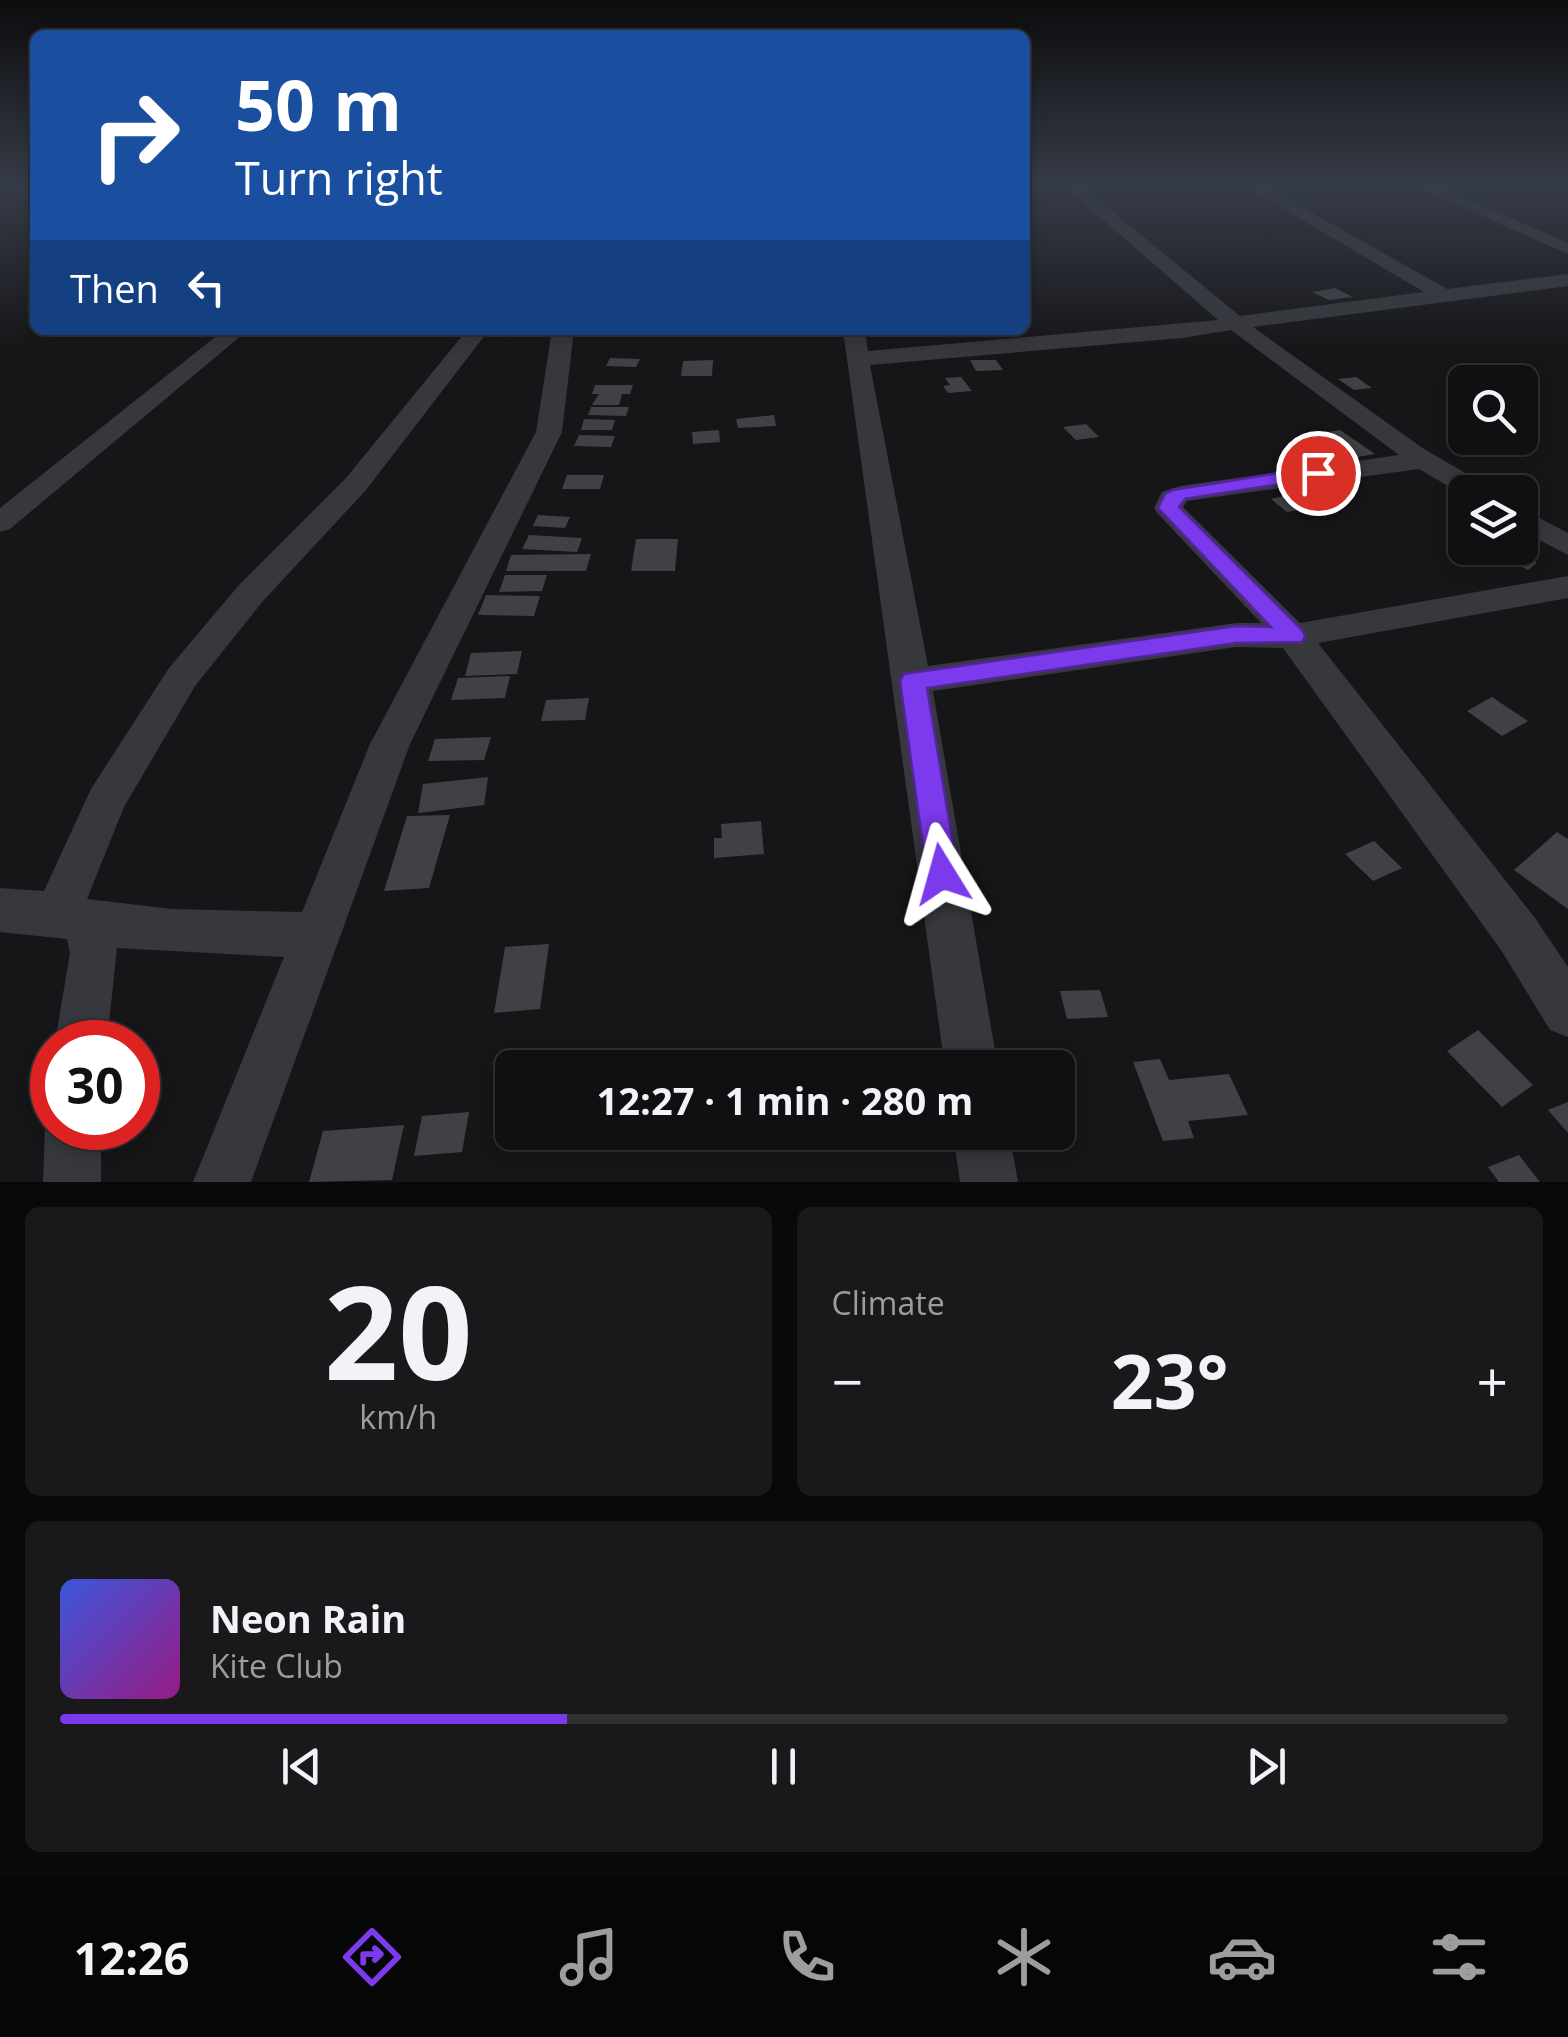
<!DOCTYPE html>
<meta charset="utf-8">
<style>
:root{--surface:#101012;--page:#19191b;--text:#f1f3f6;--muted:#9c9d9f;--line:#303032;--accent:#7c3aed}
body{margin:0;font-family:"Open Sans",sans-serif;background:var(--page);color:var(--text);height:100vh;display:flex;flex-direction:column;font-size:38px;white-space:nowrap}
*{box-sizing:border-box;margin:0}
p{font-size:32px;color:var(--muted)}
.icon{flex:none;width:55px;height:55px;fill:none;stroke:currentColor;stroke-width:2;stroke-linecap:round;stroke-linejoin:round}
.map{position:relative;height:1182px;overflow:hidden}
.drawer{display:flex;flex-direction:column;gap:25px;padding:25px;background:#09090a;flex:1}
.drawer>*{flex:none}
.top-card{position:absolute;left:30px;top:30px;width:1000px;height:305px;border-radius:15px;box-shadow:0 5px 15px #0003,0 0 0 2px var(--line);background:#1a4fa0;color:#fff;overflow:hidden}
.buttons{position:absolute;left:1448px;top:365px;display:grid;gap:20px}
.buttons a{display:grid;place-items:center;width:90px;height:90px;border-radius:15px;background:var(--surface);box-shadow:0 5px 15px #0003,0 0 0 2px var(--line);font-size:50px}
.speed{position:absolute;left:30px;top:1020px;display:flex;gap:20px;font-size:50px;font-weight:700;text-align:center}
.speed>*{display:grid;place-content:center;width:130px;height:130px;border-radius:50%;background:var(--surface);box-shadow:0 5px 15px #0003,0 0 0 2px var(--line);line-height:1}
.speed .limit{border:15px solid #d22;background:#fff;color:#111}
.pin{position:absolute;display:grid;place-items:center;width:85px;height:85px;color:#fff;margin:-42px;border:5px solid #fff;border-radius:50%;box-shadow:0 2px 10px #0007}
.me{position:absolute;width:110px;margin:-55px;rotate:352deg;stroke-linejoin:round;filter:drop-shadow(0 0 8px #0008)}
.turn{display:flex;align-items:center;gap:35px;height:210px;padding:0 40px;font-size:45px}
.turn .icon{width:130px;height:130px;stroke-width:2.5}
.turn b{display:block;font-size:70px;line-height:85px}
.then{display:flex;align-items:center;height:95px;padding:0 40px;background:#0003;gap:20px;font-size:38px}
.big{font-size:75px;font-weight:700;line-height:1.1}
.drawer .tile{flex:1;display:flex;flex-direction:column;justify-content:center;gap:15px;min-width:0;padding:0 35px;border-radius:15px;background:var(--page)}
.drawer .dial{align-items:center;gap:0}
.dial b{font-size:130px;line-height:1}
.song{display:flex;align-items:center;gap:30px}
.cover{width:120px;height:120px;border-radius:15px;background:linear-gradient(135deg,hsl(230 70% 55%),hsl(310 70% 35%))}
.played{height:10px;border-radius:5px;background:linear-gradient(90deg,var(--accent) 35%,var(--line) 35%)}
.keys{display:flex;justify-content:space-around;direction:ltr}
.heat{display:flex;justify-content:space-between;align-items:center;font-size:55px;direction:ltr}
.drawer .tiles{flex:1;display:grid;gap:25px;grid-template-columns:1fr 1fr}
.tile:last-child{grid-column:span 2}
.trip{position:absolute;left:495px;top:1050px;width:580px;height:100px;border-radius:15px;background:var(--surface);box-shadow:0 5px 15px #0003,0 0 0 2px var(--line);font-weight:700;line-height:100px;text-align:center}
.dock{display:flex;height:160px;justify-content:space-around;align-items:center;background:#060607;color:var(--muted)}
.dock .icon{width:70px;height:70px}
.dock .current{color:var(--accent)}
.dock b{font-size:45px;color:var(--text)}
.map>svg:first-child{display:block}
.building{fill:#404145}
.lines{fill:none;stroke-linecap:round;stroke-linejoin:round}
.minor{fill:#37383d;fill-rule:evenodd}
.route{fill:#7c3aed;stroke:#51269a;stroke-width:2.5}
</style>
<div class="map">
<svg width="1568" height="1182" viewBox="0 0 1568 1182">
<rect width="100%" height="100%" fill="#161618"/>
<path class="building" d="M1335,288L1353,297L1329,300L1312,292Z
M610,358L640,359L636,367L606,366Z
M713,360L712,376H681L683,361Z
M970,360H996L1003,370L976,371Z
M961,377L972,391L948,393L943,386L950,385L945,378Z
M1356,377L1372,388L1354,390L1338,379Z
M595,385H633L630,394H622L619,405H592L599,394H592Z
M591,407H629L626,416L588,415Z
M774,415L776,426L738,428L736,419Z
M584,419L615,420L612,430H581Z
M1086,424L1099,437L1076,440L1063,427Z
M719,430L720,442L693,444L692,432Z
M1340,430L1375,454L1346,459L1311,435Z
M579,435L615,436L611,447L574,446Z
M567,475H604L600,489H562Z
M1288,495L1305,509L1287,512L1271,499Z
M538,515L570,517L565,528L533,526Z
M529,535L582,538L577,552L522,549Z
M636,539H678L675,571H631Z
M1500,548H1504L1537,563L1528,570L1493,553Z
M591,554L586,571H506L511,555Z
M505,575H547L542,591L499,592Z
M486,595L540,596L534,616L478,615Z
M522,651L517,674L465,676L471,653Z
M510,676L505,698L451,700L458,678Z
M1492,697L1528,721L1502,736L1467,711Z
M589,698L585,720L541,721L546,700Z
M491,737L484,760L428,761L435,739Z
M488,777L484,805L418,813L423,784Z
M450,815L429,888L384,891L407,816Z
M761,821L764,854L714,858V838H722L721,824Z
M1557,832L1568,839V909L1514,870Z
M1374,841L1402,868L1373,881L1345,854Z
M549,944L540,1009L494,1013L505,947Z
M1100,990L1108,1017L1067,1019L1060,991Z
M1478,1030L1533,1085L1502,1107L1447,1051Z
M1160,1059L1169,1080L1229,1074L1248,1115L1188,1121L1194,1138L1163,1141L1133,1062Z
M1568,1102V1133L1548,1110Z
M469,1112L462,1152L414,1156L422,1116Z
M404,1125L392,1180L309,1182L323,1131Z
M1519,1155L1540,1182H1499L1488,1167Z"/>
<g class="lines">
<path class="minor" d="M1062,184H1079L1240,316L1424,292L1242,184H1261L1447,289L1568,274V286L1253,327L1424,449L1488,486L1492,492H1465V496L1419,469L1187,501L1183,507L1300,623L1568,576V598L1318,643L1535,918L1568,967V1037L1550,1030L1501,950L1283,648L1236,647L933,691L998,1068H945L843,330H865L868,351L1218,320ZM1231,330L1399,455L1180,486L1162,492L1154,508L1158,514L1261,623H1236L928,666L870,365L1182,338Z
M1411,184H1432L1568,243V254Z
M1558,184H1568V190Z
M224,330H248L10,529L0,532V508Z
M467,330H489L366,490L263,601L195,686L124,807L87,899L172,909L302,912L370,744L536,432L552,330H574L562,432L410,744L251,1182H193L284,957L117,948L107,1042H55L70,953L67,939L0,932V888L44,891L91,789L169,668L239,585L346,478Z
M1520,508L1568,533V555L1520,530Z
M52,1110V1128H101V1182H43L45,1128Z
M953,1132H1009L1018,1182H960Z"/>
</g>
<linearGradient id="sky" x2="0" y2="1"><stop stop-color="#0c0c0d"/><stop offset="0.53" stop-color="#363c48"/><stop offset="1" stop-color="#363c48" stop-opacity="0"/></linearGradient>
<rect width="1568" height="350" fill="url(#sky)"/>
<path class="route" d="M1318,467L1328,473L1325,477L1185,499L1179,507L1302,630L1305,636L1302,642L1236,643L927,688L958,874L953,884L942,888L931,884L927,874L900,681L904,674L1236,626L1271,627L1158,508L1165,494L1173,490Z"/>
</svg>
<div class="buttons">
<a><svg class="icon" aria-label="search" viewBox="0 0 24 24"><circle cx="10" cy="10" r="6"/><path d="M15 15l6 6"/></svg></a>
<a><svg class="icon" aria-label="layers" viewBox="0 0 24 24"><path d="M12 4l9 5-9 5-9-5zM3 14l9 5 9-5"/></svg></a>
</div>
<div class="speed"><div class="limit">30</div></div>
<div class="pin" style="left:1318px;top:473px;background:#d93025"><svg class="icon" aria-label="arrive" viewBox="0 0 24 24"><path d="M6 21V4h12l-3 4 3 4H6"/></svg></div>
<svg class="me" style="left:942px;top:874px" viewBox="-20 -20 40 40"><path d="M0-17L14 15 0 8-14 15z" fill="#7c3aed" stroke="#fff" stroke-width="4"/></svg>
<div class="trip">12:27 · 1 min · 280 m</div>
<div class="top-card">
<div class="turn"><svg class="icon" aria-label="right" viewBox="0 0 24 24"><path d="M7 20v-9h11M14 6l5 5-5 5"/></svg><div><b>50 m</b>Turn right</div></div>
<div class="then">Then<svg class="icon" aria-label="left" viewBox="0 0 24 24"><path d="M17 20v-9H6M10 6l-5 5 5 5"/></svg></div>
</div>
</div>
<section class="drawer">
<div class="tiles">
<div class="tile dial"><b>20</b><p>km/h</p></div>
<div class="tile"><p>Climate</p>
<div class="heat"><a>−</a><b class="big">23°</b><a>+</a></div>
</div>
<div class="tile">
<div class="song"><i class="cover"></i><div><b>Neon Rain</b><p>Kite Club</p></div></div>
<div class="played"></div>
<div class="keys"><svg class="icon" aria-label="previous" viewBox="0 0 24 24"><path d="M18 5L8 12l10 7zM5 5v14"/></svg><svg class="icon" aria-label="pause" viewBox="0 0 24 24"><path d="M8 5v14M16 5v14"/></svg><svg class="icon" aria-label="next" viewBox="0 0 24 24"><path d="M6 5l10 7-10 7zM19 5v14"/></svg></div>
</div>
</div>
</section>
<nav class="dock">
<b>12:26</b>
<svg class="icon current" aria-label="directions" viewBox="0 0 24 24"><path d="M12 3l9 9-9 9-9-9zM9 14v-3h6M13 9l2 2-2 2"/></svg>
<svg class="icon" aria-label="music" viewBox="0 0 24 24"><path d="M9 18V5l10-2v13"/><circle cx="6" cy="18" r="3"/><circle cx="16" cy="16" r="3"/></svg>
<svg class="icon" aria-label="phone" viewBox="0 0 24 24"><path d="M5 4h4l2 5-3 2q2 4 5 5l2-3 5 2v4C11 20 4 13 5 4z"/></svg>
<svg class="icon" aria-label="climate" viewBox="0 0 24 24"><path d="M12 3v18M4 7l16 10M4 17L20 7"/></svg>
<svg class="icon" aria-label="car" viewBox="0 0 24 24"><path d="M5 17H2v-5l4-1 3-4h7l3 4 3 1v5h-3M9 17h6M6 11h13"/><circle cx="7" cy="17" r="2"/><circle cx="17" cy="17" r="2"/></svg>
<svg class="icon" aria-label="filters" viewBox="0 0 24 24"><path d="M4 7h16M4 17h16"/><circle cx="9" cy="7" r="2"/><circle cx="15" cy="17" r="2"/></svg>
</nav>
